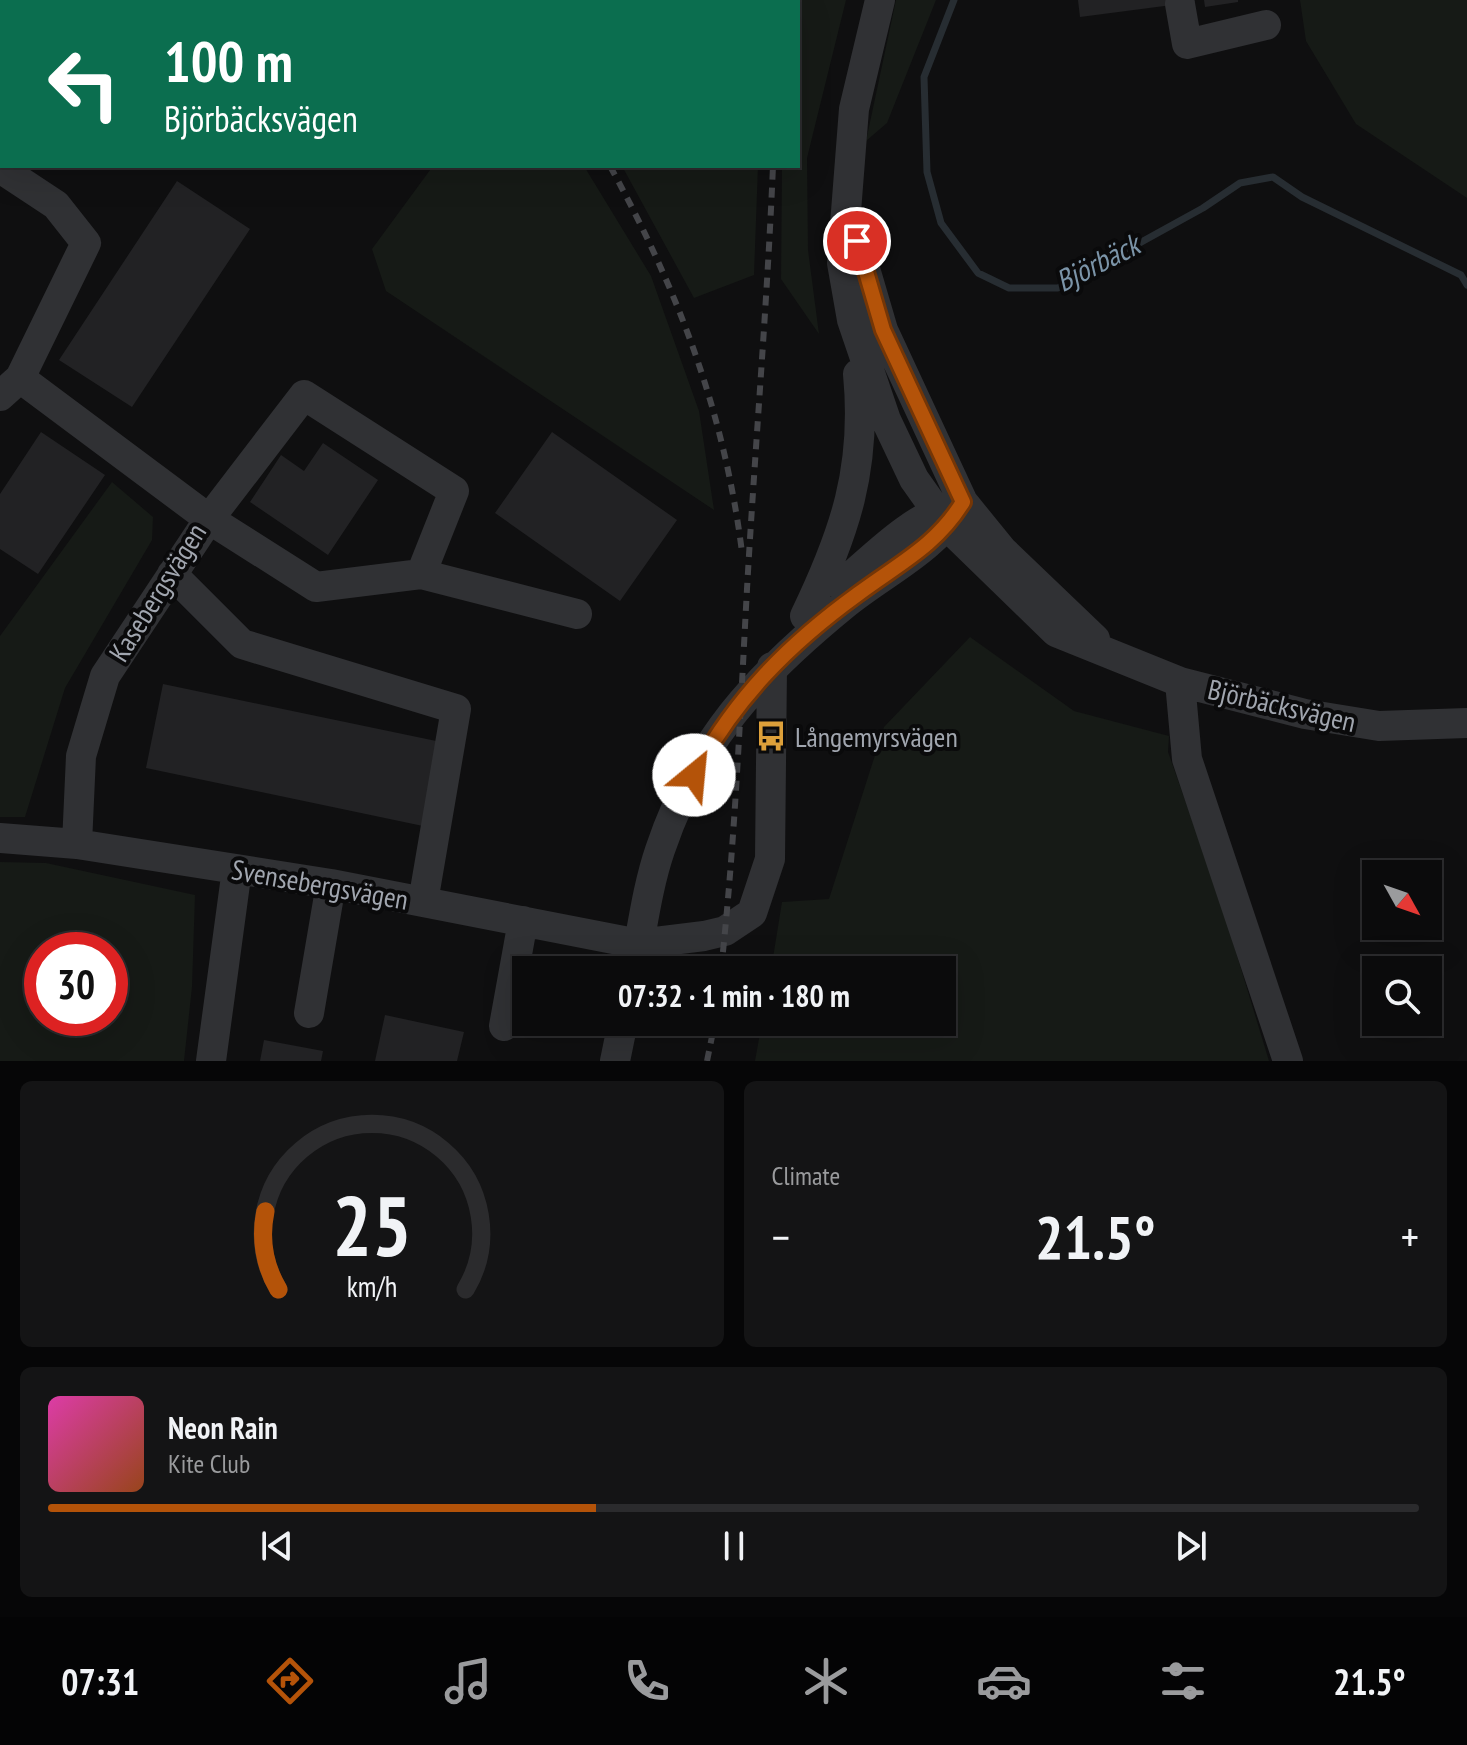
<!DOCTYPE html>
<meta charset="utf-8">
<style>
:root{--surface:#0b0b0c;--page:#141415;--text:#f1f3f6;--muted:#9a9b9d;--line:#2b2b2d;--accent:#b45309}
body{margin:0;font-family:"PT Sans Narrow",sans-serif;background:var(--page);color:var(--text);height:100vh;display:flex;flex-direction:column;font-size:30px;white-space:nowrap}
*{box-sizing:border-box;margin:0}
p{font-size:26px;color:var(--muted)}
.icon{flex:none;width:44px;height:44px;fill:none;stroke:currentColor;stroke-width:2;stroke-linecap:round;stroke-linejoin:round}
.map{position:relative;height:1061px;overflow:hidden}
.drawer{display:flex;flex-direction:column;gap:20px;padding:20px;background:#060607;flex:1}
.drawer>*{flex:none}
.banner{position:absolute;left:0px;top:0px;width:800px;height:168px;box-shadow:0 8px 32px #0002,0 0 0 2px var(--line);background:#0b6e4f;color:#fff;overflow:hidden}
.needle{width:52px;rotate:130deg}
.tools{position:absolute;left:1362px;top:860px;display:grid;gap:16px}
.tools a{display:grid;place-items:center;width:80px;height:80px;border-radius:0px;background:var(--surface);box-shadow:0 8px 32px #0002,0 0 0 2px var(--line);font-size:40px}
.speed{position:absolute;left:24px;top:932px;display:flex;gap:16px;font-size:40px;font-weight:700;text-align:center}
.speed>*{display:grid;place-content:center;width:104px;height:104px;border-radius:50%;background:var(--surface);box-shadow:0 8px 32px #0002,0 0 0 2px var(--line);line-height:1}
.speed .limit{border:12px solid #d22;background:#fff;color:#111}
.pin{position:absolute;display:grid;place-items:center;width:68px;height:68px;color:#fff;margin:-34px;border:4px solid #fff;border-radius:50%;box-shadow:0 2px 8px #0007}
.me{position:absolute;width:88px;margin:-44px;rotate:28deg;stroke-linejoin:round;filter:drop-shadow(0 0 6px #0008)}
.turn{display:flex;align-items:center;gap:28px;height:168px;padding:0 32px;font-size:36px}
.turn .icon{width:104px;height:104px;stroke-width:2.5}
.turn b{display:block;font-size:56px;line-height:68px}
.big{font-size:60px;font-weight:700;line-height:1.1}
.drawer .widget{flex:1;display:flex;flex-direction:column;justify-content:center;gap:12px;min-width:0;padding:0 28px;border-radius:12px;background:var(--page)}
.drawer .dial{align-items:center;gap:0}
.dial svg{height:208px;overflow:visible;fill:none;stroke:var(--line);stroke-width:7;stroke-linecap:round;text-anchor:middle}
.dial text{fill:var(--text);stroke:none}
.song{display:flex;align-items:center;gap:24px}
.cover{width:96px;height:96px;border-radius:12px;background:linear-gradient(135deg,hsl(320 70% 55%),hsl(20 70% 35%))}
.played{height:8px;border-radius:4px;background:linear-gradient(90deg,var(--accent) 40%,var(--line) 40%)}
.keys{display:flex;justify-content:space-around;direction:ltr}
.heat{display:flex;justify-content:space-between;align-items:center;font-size:44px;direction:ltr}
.drawer .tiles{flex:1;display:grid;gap:20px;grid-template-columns:1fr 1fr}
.widget:last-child{grid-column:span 2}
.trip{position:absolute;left:512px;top:956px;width:444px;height:80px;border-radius:0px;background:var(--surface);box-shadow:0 8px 32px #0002,0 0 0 2px var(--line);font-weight:700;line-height:80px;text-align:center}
.tab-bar{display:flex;height:128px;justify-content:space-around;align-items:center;background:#040405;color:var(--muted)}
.tab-bar .icon{width:56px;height:56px}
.tab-bar .on{color:var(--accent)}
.tab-bar b{font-size:36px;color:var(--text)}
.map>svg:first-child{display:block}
.green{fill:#161a16;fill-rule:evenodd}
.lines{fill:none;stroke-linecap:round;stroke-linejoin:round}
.stream{stroke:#272d32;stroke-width:7}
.building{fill:#222224}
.minor{stroke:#303134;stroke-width:30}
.rail{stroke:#444549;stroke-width:6;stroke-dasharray:10 8;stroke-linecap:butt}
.route-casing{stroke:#753606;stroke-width:20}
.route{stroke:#b45309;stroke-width:14}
.labels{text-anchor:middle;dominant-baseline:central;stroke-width:8;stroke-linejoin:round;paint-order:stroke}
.street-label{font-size:28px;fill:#a1a6af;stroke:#0a0a0b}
.poi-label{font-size:28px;fill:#a1a6af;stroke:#0a0a0b;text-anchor:start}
.water-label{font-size:30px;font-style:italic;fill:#7b94a8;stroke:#0a0a0b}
</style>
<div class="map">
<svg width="1467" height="1061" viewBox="0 0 1467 1061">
<rect width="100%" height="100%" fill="#0f0f10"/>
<path class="green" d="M515,0H754V2H516Z
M786,0H846L807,158L808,250L819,334L781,279L782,166H798V2Z
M896,0H936L887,123L866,141Z
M1300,0H1467V198L1356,124L1306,41Z
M433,166H584L651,276L699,411L714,510L386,291L372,249Z
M622,166H758L754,275L694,298Z
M112,482L153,517L152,540L65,688L25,817H0V636Z
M970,637L1074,711L1169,736L1168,752L1218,893L1269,1061H755L762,1022H942V970H771L782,902L829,899L884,727Z
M0,862L46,863L195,895L192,987L184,1061H0ZM42,950H110V1018H42Z"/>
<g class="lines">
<path class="stream" d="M954,0L924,77L927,172L941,223L978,273L1009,288H1058L1203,208L1240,183L1273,177L1302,197L1461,275L1467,285"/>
</g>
<path class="building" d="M1078,0H1194L1195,2L1080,17Z
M1204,0H1238V2L1205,7Z
M177,181L250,229L132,407L59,360Z
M41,432L105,475L38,574L0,549V494Z
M552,432L677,520L620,601L495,513Z
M323,443L378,480L328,555L250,502L281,455L304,471Z
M163,684L441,742L423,826L146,768Z
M385,1015L464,1032L457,1061H375Z
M264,1040L323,1051L321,1061H260Z"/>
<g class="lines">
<path class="minor" d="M880,0L854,109L842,263L852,320L886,420L914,479L948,527L1056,632L1180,682L1305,714L1379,726L1467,723
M1180,4L1187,44L1266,25
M0,168L56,205L86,243L20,378L0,396
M856,238L883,330L963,502L1002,550L1095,639
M20,378L209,519L316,587L421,574L577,614
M172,574L242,644L456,709L423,902
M841,585C876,555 910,519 954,505
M805,616C845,533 867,468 858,374
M1180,682L1187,759L1288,1061
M0,838L77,844L331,884L639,944L704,936L725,931L752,913L770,859L772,667
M77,844L81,756L105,676L209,519L304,395L454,491L421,574
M634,970C642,931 647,888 660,850C697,740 756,677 844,605C887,570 934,551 963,502
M309,1013L331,884
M504,1026L523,921
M211,1061L237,869
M615,1061L623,1022"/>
<path class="rail" d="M496,0L498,2
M774,0V2
M610,166C678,290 724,411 742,552
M721,970C735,843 740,716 747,589C755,448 767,307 773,166
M707,1061L715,1022"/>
</g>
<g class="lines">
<g class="route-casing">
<path id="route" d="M694,775C734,699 789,644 858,594C898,564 936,546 963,502L883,330L857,241"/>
</g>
<use href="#route" class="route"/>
</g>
<defs>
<g id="bus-bare" transform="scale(2.4)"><path d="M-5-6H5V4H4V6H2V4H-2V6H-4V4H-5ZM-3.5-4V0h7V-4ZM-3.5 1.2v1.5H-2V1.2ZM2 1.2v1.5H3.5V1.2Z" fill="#dda03a" stroke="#0a0a0b" stroke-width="2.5" paint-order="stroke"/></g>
</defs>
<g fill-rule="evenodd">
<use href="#bus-bare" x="771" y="736"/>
</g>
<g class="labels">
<g class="street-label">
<text transform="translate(157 592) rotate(-58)">Kasebergsvägen</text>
<text transform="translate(1282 705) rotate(13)">Björbäcksvägen</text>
<text transform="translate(320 884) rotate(10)">Svensebergsvägen</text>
</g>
<g class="poi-label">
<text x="795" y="736">Långemyrsvägen</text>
</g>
<g class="water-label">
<text transform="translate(1097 262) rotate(-27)">Björbäck</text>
</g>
</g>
</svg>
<div class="tools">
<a><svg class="needle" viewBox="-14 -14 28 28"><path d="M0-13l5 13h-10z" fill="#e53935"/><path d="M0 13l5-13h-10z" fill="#9a9b9d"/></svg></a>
<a><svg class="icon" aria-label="search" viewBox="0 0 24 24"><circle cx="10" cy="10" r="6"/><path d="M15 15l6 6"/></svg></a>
</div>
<div class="speed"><div class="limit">30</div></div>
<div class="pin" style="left:857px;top:241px;background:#d93025"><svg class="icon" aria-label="arrive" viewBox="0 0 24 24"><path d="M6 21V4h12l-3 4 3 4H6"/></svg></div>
<svg class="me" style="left:694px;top:775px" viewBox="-20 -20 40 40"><circle r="19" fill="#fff"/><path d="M0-13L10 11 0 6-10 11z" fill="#b45309"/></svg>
<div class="trip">07:32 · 1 min · 180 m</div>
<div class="banner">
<div class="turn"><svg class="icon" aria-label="left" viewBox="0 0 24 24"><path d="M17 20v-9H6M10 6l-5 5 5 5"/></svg><div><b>100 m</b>Björbäcksvägen</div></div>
</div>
</div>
<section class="drawer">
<div class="tiles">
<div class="widget dial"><svg viewBox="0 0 100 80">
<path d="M14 69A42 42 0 1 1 86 69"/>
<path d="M14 69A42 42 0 0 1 9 39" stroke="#b45309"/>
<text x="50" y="56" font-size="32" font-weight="700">25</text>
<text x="50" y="72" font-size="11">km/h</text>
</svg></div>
<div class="widget"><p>Climate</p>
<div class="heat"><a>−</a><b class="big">21.5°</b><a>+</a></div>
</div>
<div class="widget">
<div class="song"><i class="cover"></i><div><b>Neon Rain</b><p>Kite Club</p></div></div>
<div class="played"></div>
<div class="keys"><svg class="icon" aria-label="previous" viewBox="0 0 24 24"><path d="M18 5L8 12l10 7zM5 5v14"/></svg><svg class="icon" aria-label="pause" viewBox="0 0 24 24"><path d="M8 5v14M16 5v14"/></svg><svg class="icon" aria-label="next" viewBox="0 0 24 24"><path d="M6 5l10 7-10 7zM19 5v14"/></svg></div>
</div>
</div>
</section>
<nav class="tab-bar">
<b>07:31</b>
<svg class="icon on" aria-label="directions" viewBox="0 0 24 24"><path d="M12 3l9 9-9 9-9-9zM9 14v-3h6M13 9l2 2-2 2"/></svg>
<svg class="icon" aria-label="music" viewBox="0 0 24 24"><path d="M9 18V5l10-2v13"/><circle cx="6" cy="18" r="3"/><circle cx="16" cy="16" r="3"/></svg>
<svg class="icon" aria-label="phone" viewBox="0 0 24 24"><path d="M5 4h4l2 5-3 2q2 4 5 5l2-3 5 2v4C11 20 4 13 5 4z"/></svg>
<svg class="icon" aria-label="climate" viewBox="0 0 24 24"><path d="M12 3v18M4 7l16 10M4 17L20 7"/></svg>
<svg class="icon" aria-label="car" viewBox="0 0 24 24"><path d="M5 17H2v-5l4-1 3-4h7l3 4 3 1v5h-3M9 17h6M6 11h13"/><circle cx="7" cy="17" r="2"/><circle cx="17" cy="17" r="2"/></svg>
<svg class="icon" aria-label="filters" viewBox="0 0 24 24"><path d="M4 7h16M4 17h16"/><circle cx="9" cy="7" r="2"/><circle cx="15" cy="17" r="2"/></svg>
<b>21.5°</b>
</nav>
